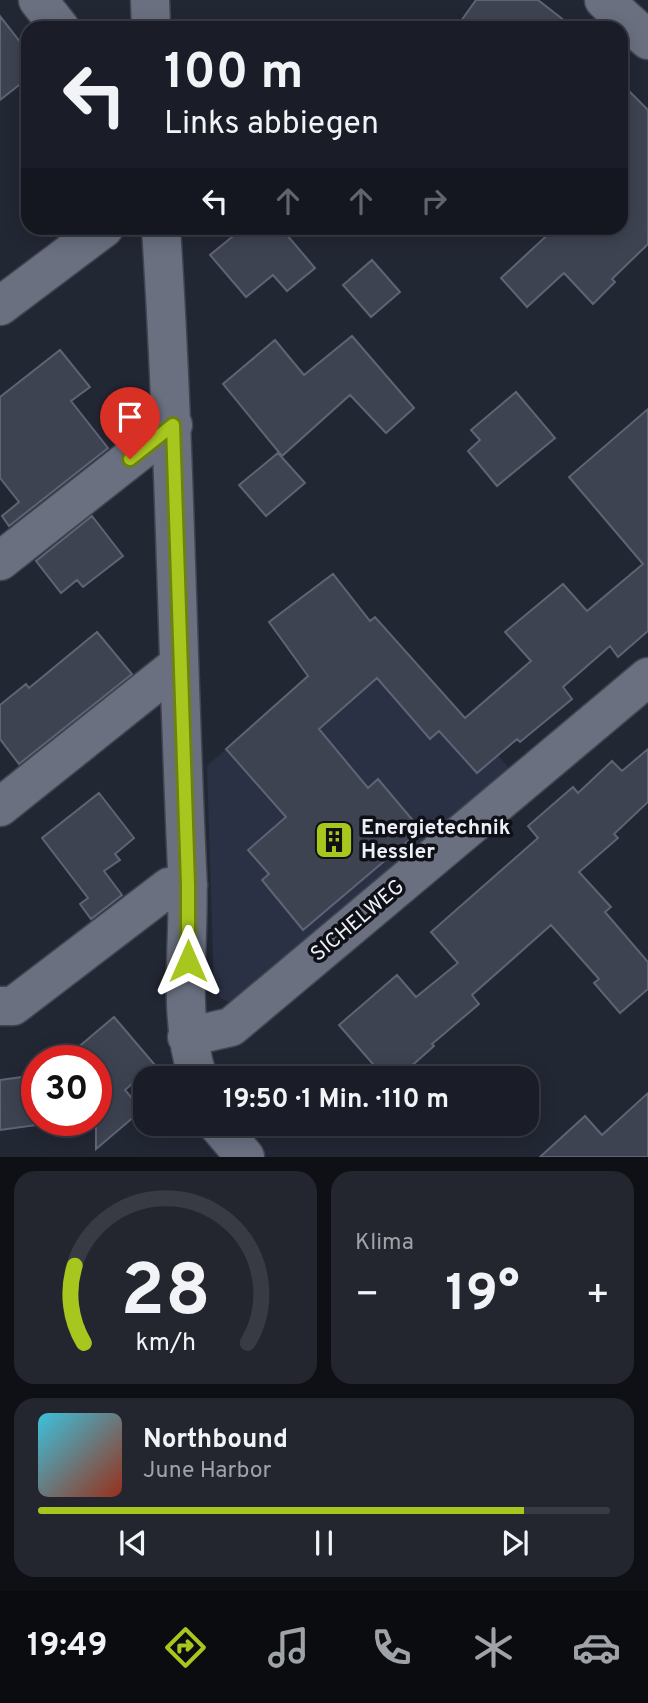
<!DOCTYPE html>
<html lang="de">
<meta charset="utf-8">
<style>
:root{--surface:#1a1d27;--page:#23262f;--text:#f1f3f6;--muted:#9fa2a7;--line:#383b44;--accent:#a7c71e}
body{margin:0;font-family:Overpass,sans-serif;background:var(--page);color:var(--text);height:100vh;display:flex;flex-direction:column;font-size:26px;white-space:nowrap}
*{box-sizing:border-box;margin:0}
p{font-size:23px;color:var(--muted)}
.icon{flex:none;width:38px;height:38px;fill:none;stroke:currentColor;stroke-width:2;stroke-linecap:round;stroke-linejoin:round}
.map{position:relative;height:1157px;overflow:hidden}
.details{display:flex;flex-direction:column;gap:14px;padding:14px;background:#0e1015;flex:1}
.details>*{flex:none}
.banner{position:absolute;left:21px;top:21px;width:607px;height:214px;border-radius:21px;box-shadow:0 4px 18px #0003,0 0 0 2px var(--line);background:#1a1d27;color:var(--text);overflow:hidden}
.speed{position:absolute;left:21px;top:1045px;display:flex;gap:14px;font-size:35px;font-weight:700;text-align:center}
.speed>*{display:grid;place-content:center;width:91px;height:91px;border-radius:50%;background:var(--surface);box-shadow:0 4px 18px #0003,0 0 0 2px var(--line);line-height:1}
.speed .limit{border:10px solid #d22;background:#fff;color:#111}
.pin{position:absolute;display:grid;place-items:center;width:60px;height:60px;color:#fff;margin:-72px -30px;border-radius:50% 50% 50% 0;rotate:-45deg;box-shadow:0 0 7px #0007}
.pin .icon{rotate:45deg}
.me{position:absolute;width:77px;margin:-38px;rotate:0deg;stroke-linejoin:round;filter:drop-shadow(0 0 5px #0008)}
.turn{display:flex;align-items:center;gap:24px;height:147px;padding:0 28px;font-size:32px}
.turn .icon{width:91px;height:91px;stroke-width:2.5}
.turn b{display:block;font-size:49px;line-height:60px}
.lanes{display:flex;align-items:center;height:66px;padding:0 28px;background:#0003;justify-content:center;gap:35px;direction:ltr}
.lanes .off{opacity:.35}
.big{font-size:52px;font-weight:700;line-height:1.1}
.details .tile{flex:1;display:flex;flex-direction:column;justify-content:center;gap:10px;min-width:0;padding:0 24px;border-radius:21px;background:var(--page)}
.details .dial{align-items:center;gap:0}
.dial svg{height:182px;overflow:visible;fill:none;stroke:var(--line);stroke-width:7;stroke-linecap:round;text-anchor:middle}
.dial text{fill:var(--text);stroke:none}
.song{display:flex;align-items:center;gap:21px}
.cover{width:84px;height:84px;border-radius:10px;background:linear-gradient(135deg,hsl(190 70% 55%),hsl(10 70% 35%))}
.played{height:7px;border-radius:4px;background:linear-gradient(90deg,var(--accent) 85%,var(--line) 85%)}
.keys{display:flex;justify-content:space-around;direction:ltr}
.heat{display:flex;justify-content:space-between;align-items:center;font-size:38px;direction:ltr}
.details .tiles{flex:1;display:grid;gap:14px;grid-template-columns:1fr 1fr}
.tile:last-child{grid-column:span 2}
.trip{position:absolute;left:133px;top:1066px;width:406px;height:70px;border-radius:21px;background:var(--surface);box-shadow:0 4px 18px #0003,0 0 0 2px var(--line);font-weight:700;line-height:70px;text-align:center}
.tab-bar{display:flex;height:112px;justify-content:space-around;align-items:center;background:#0a0c10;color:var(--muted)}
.tab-bar .icon{width:49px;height:49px}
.tab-bar .active{color:var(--accent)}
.tab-bar b{font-size:32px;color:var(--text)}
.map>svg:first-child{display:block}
.built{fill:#2b3144}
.building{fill:#3e4352;stroke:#5f6475;stroke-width:2}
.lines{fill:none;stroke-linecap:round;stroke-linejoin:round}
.minor-casing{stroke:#424551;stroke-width:41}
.minor{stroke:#6a7080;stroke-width:38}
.route-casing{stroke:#6d8114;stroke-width:18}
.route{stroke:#a7c71e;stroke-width:12}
.labels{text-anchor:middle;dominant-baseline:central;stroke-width:7;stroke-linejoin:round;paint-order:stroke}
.poi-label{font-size:21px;font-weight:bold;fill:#eceff8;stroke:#0e1016;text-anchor:start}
.street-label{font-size:21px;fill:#eceff8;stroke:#0e1016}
</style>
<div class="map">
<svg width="648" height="1157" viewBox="0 0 648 1157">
<rect width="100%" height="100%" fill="#222734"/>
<path class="built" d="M375,617L511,770L234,1003L227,1001L221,998L214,985L207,766Z"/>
<path class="building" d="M476,0H538L574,28H456Z
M0,16L28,52V78L0,100Z
M621,83L648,110V244L612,279L615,282L593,304L564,273L527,307L501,278L555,228H621Z
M243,228H281L315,268L287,291L273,275L246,297L210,255Z
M372,260L400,292L371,317L343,285Z
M352,336L414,408L386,433L350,395L282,456L223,384L275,340L304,375Z
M60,350L90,387L71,401L108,448L9,526L2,516L19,502L0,478V397Z
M516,392L555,438L497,486L468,451L480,440L471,430Z
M648,409V631L618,657L610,646L563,687L572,699L520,742L517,739L477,773L439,731L430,739L377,678L319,729L368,788L378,779L421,830L303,930L262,880L269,874L248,850L286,817L226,749L308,676L269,622L333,574L370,621L375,617L465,718L531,661L505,632L563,584L587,611L643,564L569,477Z
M278,453L305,483L266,516L239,485Z
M92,516L123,556L83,587L77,580L61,593L36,561Z
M97,632L132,674L19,764L0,739V705L26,684L29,688Z
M648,749V802L614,834L618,838L579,872L611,907L605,912L648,962V989L620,1013L594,983L599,979L551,925L472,995L479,1004L432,1044L434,1046L398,1078H385L339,1025L397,975L416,997L458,963L431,932L538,838L528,826L573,787L578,793L612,761L622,771Z
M99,793L134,838L115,854L120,860L104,871L122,895L91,919L80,904L88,898L42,838Z
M114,1017L154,1064L125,1090L142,1110L96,1149V1060H63Z
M37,1075V1125L0,1130V1080Z
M648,1093V1157H540L585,1116L602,1135Z"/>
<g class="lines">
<g class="minor-casing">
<path id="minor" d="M38,0L60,28
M150,0L151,28
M604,0L648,40
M161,228C175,441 177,654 187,868C191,937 176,1012 198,1078
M0,306L104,228
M0,561L173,425
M0,807L179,664
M0,1006H13L169,887L188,885
M187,1037L231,1027L648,677
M217,1124L245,1157"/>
</g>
<use href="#minor" class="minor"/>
</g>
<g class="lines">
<g class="route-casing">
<path id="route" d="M130,459L173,425L188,885V961"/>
</g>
<use href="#route" class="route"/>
</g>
<defs>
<g id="building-square" transform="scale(2.0125)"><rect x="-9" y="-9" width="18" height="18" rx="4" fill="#a7c71e" stroke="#0e1016"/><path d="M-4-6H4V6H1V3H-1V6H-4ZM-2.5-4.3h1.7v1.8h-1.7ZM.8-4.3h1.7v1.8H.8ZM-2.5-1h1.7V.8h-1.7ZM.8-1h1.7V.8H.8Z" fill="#111"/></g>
</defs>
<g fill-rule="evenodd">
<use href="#building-square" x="334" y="840"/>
</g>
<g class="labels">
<g class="poi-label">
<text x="361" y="828">Energietechnik<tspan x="361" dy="24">Hessler</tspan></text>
</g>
<g class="street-label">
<text transform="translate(358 921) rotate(-40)">SICHELWEG</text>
</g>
</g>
</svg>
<div class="speed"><div class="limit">30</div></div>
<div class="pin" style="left:130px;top:459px;background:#d93025"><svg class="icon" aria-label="arrive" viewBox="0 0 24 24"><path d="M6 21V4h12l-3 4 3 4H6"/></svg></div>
<svg class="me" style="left:188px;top:961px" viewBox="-20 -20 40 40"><path d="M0-17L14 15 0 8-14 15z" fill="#a7c71e" stroke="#fff" stroke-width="4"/></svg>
<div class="trip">19:50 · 1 Min. · 110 m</div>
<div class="banner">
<div class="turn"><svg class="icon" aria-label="left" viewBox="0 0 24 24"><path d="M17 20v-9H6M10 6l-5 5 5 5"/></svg><div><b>100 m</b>Links abbiegen</div></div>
<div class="lanes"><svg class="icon" aria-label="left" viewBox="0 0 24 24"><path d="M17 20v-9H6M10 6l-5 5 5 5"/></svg><svg class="icon off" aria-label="ahead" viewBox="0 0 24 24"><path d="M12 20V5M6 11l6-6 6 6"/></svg><svg class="icon off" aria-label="ahead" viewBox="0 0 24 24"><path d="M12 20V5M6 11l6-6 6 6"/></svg><svg class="icon off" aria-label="right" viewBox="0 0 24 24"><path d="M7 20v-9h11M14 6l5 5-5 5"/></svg></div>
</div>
</div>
<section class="details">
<div class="tiles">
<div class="tile dial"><svg viewBox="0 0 100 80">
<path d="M14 69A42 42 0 1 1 86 69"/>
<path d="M14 69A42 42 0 0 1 10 35" stroke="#a7c71e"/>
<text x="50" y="56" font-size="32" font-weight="700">28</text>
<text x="50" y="72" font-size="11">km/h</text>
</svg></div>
<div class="tile"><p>Klima</p>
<div class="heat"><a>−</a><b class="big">19°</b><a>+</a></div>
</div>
<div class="tile">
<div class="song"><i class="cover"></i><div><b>Northbound</b><p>June Harbor</p></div></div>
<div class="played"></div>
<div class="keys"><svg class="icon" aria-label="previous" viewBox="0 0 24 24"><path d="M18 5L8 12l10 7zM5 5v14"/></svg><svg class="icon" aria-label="pause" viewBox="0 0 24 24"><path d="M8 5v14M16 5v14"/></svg><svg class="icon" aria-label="next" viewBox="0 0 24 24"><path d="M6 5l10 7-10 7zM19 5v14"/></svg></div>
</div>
</div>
</section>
<nav class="tab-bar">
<b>19:49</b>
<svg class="icon active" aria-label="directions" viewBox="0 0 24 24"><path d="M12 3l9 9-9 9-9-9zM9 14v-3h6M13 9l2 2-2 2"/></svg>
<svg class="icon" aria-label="music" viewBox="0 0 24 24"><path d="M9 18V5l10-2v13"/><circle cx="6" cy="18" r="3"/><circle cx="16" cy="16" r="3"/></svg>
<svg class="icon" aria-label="phone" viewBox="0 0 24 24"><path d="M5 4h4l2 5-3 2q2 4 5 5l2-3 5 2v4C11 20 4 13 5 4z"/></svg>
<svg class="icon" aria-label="climate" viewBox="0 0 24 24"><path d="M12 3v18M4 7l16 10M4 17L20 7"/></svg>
<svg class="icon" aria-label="car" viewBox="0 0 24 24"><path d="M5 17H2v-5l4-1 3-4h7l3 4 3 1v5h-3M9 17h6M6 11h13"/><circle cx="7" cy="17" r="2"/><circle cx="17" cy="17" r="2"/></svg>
</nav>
